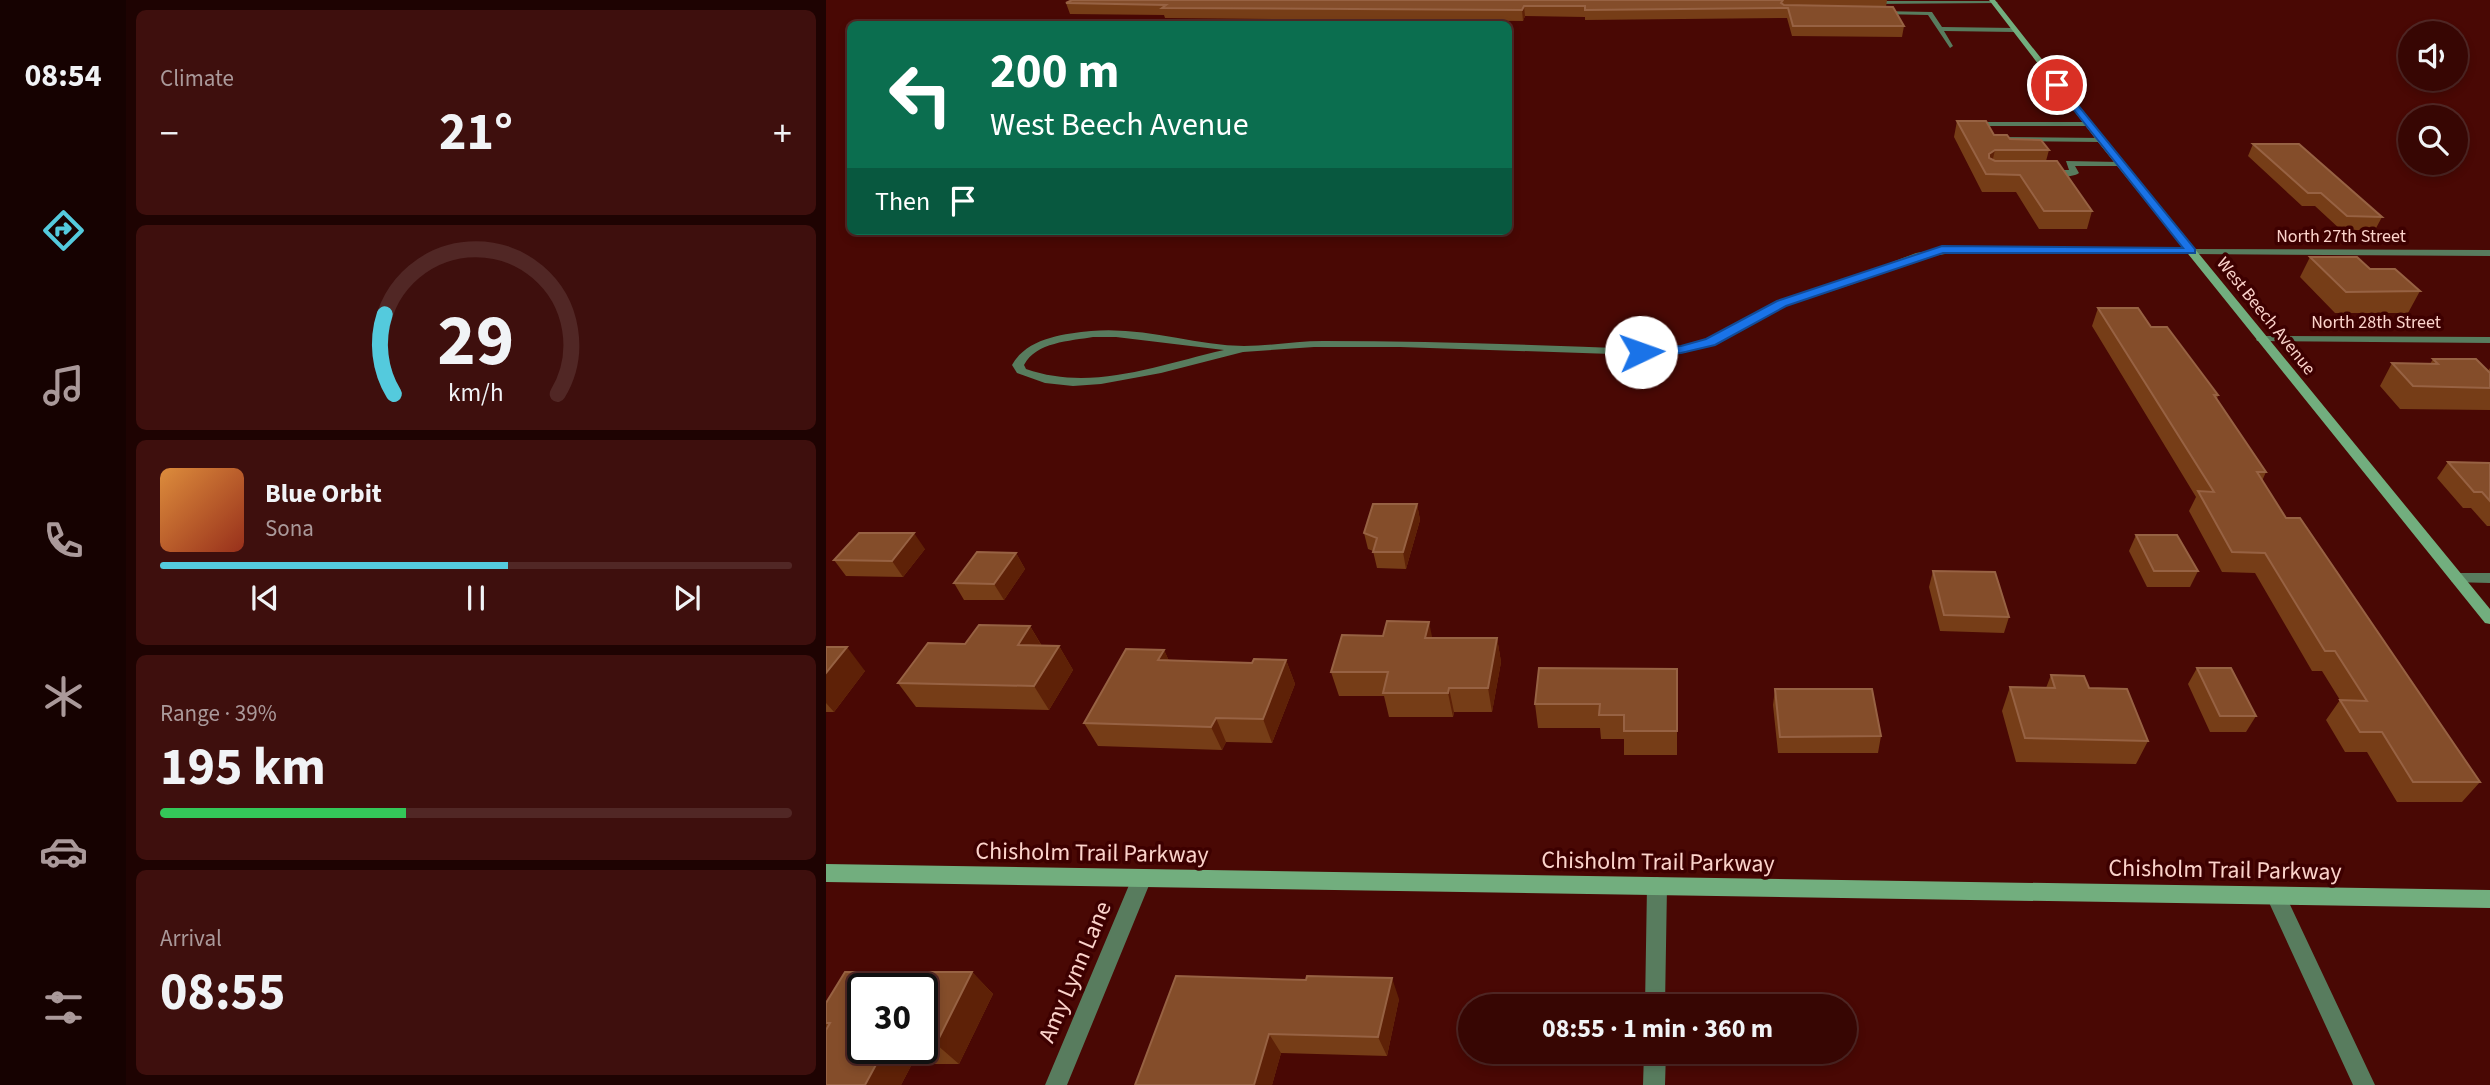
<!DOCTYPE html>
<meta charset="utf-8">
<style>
:root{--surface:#370603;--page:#3e0f0d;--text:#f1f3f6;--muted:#aa999a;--line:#512725;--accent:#54cadd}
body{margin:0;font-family:"Source Sans 3",sans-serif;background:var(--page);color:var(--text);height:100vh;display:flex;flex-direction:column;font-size:26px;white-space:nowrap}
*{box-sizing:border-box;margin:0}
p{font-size:23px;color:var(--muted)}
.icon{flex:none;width:38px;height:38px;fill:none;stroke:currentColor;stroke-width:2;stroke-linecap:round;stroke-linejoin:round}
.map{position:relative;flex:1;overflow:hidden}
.drawer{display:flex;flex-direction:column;gap:10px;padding:10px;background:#1e0302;width:700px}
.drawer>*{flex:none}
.hud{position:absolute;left:21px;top:21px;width:665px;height:214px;border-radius:10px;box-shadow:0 4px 10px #0003,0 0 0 2px var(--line);background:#0b6e4f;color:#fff;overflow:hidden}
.tools{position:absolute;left:1572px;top:21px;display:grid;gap:14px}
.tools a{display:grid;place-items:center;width:70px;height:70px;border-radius:50%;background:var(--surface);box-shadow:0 4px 10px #0003,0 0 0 2px var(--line);font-size:35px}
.speed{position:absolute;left:21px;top:973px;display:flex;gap:14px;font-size:35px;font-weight:700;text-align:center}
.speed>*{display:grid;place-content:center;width:91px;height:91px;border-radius:50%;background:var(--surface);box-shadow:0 4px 10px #0003,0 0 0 2px var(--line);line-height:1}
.speed .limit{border:4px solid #111;border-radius:10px;background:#fff;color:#111}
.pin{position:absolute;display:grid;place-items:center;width:60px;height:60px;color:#fff;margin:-30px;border:4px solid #fff;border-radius:50%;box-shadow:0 2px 7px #0007}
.me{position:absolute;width:77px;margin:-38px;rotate:87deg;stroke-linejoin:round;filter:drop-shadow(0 0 5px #0008)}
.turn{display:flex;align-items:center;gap:24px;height:147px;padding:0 28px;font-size:32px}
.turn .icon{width:91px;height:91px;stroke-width:2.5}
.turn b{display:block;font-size:49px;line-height:60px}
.then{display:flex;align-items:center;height:66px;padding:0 28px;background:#0003;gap:14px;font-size:26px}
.big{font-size:52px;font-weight:700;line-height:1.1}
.drawer .tile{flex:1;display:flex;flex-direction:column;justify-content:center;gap:10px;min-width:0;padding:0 24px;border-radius:10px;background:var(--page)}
.drawer .dial{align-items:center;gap:0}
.dial svg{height:182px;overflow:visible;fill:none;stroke:var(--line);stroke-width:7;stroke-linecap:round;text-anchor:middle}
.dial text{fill:var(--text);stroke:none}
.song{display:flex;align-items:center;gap:21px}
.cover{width:84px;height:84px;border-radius:10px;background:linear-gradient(135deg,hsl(30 70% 55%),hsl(10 70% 35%))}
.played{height:7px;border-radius:4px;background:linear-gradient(90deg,var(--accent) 55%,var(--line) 55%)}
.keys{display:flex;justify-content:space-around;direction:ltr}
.heat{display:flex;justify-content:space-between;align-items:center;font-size:38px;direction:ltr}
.charge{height:10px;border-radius:5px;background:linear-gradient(90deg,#34c759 39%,var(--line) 0)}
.trip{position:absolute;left:632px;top:994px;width:399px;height:70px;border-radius:35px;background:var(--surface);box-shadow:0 4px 10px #0003,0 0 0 2px var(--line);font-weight:700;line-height:70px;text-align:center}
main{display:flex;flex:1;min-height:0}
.menu{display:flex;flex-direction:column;width:126px;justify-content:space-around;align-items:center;background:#160201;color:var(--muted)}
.menu .icon{width:49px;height:49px}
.menu .on{color:var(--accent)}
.menu b{font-size:32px;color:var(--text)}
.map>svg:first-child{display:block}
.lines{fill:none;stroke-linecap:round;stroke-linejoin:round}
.service{fill:#587c5e;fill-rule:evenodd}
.minor{fill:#587c5e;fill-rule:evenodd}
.tertiary{fill:#587c5e;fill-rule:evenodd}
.secondary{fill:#72ae7e;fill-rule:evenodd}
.wall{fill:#763d17;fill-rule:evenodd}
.shaded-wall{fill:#5e2107}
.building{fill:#844d2a;stroke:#976243;stroke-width:2}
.route{fill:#1a73e8;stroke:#114b97;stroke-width:2}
.labels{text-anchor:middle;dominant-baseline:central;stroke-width:7;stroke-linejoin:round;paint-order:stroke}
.far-street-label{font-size:18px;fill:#fcd3cb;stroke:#3d0000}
.near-street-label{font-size:24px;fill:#fcd3cb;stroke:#3d0000}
</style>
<main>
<nav class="menu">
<b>08:54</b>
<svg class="icon on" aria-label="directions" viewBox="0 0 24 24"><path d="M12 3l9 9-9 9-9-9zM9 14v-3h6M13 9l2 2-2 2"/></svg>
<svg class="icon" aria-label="music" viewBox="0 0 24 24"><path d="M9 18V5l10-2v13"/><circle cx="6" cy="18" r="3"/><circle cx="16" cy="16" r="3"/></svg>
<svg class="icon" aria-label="phone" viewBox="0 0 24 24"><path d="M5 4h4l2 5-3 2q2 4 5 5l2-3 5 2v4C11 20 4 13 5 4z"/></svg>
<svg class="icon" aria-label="climate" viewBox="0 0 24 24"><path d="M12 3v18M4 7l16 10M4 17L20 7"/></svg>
<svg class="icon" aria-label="car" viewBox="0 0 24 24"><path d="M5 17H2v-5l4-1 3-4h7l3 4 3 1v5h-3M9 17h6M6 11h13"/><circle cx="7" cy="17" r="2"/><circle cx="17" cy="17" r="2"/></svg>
<svg class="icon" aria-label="filters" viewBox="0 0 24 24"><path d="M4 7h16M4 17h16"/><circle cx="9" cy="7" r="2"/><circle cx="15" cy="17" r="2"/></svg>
</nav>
<section class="drawer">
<div class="tile"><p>Climate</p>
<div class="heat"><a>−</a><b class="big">21°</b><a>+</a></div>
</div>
<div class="tile dial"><svg viewBox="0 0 100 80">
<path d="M14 69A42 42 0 1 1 86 69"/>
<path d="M14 69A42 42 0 0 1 10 34" stroke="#54cadd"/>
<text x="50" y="56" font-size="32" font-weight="700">29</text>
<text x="50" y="72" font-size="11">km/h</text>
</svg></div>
<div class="tile">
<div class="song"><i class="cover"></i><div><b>Blue Orbit</b><p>Sona</p></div></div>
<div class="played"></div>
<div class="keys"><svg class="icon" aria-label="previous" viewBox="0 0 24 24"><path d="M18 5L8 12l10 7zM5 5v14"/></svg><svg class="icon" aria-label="pause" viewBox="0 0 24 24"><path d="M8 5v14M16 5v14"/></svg><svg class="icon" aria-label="next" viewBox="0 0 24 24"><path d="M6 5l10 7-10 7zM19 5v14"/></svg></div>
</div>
<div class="tile"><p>Range · 39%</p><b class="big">195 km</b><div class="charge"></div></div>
<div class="tile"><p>Arrival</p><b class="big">08:55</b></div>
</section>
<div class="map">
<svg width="1664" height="1085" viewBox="0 0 1664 1085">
<rect width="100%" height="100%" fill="#490804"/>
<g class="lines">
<path class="service" d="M1054,11L1106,12L1116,27L1189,28L1192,30L1189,32L1118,31L1127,46L1124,48L1102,15L1052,14Z
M1140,122H1262L1266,124L1262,126H1143L1139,124Z
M1170,137L1275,138L1279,140L1275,142L1173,141H1170Z
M1240,161L1294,162L1298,164L1294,166H1249L1253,173C1246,178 1226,178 1219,173L1223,170H1243Z
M831,877L838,880L841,886L839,1006H819L821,886L824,880Z
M1450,887L1457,890L1549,1085H1527L1440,896L1443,890Z
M818,1052H840L839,1085H817Z"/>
<path class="minor" d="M1044,1H1169L1172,3L1042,4Z
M1131,246L1365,248L1370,251L1365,254L1131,252L1095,258L1027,284L960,306L889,344L855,353L815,355L574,347H488L417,352L335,373L275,384L247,386L219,383L191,373L186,365C201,338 237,334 265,331C316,326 367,345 418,346C444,346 471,341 497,341C603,341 709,345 815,349L855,347L881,340L952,302L1019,280L1090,253ZM267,337H290L398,350C332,365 266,392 200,369L198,365C210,342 244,341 267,337Z
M1435,336L1664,337V343L1431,341L1430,339Z
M1631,573H1664V583L1626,582L1624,578L1626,574Z
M316,869L323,872L326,878L241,1085H219L306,878L309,872Z"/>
<path class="tertiary" d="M1362,249L1664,250V256L1365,254L1362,253Z"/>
<path class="secondary" d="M1163,0H1169L1278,138L1664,609V624L1659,623L1272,142Z
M0,864L1664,890V908L0,882Z"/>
</g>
<path class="wall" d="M246,0H1061L1060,7L1078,26L1076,37L966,36L961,18L759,20V17L699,16L697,21L339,18L338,15L244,14L240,3Z
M1131,121L1168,135L1223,150L1220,161L1266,211L1261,229H1213L1190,192H1156L1128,137Z
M1427,144L1556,217L1549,230H1515L1489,206H1476L1422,156Z
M1484,257L1544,269L1594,291L1582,313H1509L1474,277Z
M1272,308L1325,327L1392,395L1391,399L1440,472L1436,481L1460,518L1654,782L1636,802H1571L1541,752H1519L1500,720L1514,700L1496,671H1486L1429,573L1396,572L1363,511L1370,497L1266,326Z
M1607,359L1662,371L1664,368V410L1574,409L1554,386L1566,363L1604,364Z
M1622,462L1664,463V526H1661L1645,508H1637L1611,478Z
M591,504L594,520L580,569L551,568L547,551L542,549L538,533Z
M1310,535L1372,571L1364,587H1321L1303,551Z
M99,549L77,577L20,576L8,560Z
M190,553L199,569L178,600H138L128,583Z
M1107,571L1183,617L1178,633L1114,631L1103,587Z
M204,626L216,646H233L247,670L223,710L90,707L72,683L139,644Z
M607,638H671L675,662L666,712H628L627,717H563L558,696H513L505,672Z
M0,647L39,671L8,712H0Z
M338,650L343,661L426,663L460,660L469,684L446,743L400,742L396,750L272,746L258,723Z
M713,668L851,731V755H798V739H775L774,728H712L709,704Z
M1371,668L1430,716L1420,732H1384L1362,684Z
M1225,675L1322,741L1310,764L1190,762L1176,711L1184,687L1220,688Z
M949,689L1055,736L1052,753H952L947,705Z
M146,972L167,994L133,1064H86L75,1085H0V1003ZM96,989V1048H37Z
M350,976L573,999L561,1056L455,1053L446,1085H309Z"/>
<path class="shaded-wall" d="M698,6L699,16L697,21L696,10Z
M1169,150L1165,167L1163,154Z
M591,504L594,520L580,569L577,552Z
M88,533L99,549L77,577L66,561Z
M190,553L199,569L178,600L168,584Z
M603,622L608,646L599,638Z
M204,626L218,650L192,645Z
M671,638L675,662L666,712L662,688Z
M233,646L247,670L223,710L208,686Z
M21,647L39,671L8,712L0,703V673Z
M338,650L349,674L332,660Z
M460,660L469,684L446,743L437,719Z
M623,688L628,712L627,717L622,693Z
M390,718L400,742L396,750L385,727Z
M146,972L167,994L133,1064L110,1044Z
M566,978L573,999L561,1056L552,1037Z
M443,1034L455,1053L446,1085H428Z
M59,1048H67L86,1064L75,1085H39Z"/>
<path class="building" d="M246,0H957L955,3L958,5L1067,7L1078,26H967L962,8L759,10V6H698L696,10L336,8L340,5L240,3Z
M1131,121H1160L1168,135H1181L1184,139L1215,140L1223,150H1169L1163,154V158L1169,161H1231L1266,211H1218L1194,175L1160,174Z
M1427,144H1473L1556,217L1521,216L1495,193H1482Z
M1484,257H1531L1544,269H1569L1594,291L1520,292Z
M1272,308H1312L1325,327H1341L1392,395H1388L1440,472H1431L1460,518H1474L1654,782H1587L1556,732H1534L1514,700L1541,701L1509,651H1499L1439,553L1406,552L1372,491L1388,492Z
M1607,359H1650L1664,373V388L1587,386L1566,363L1612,364Z
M1622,462L1664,463V501L1656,492H1648Z
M547,504H591L577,552H547L551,538L538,533Z
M33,533H88L66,561L8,560Z
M1310,535H1351L1372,571H1328Z
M151,552L190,553L168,584L128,583Z
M1107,571L1169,572L1183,617L1118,615Z
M561,621L603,622L599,638H671L662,688H623L622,693H557L562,672H505L516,635L557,636Z
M153,625L204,626L192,645L233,646L208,686L72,683L102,643L139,644Z
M0,647H21L0,673Z
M300,649L338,650L332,660L426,663L428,659L460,660L437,719L390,718L385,727L258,723Z
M713,668L851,669V731H798V715H773L774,704H709Z
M1371,668H1405L1430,716H1394Z
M1225,675L1258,676L1263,688L1301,689L1322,741L1199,738L1184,687L1229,688Z
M949,689H1046L1055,736L954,737Z
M19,972H146L110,1044H96V989H37V1048H59L39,1085H0V1030L4,1023H0V1003Z
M350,976L480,980L481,976L566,978L552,1037L443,1034L428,1085H309Z"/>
<path class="route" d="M1229,83H1234L1369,249V253H1117L960,306L889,345L855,353L815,356L808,352L815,348L855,346L880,339L951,301L1116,246L1357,248L1229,86Z"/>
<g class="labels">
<g class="far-street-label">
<text x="1515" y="236">North 27th Street</text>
<text transform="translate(1440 316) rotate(51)">West Beech Avenue</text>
<text x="1550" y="322">North 28th Street</text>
</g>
<g class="near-street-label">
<text transform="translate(266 853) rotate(1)">Chisholm Trail Parkway</text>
<text transform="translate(832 862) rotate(1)">Chisholm Trail Parkway</text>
<text transform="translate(1399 870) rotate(1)">Chisholm Trail Parkway</text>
<text transform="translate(249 972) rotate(-67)">Amy Lynn Lane</text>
</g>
</g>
</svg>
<div class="tools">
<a><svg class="icon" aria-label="sound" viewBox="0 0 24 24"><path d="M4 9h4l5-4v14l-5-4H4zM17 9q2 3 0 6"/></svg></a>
<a><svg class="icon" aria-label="search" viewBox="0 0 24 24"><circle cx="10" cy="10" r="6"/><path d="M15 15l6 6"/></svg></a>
</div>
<div class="speed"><div class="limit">30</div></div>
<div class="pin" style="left:1231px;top:85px;background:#d93025"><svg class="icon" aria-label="arrive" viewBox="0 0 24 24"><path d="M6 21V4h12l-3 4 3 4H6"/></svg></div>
<svg class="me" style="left:815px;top:352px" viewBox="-20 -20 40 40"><circle r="19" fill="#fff"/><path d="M0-13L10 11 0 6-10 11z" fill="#1a73e8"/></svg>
<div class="trip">08:55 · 1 min · 360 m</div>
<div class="hud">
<div class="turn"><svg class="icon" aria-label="left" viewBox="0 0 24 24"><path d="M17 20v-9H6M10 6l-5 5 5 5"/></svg><div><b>200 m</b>West Beech Avenue</div></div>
<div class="then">Then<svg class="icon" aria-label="arrive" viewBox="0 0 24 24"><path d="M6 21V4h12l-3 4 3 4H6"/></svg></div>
</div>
</div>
</main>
